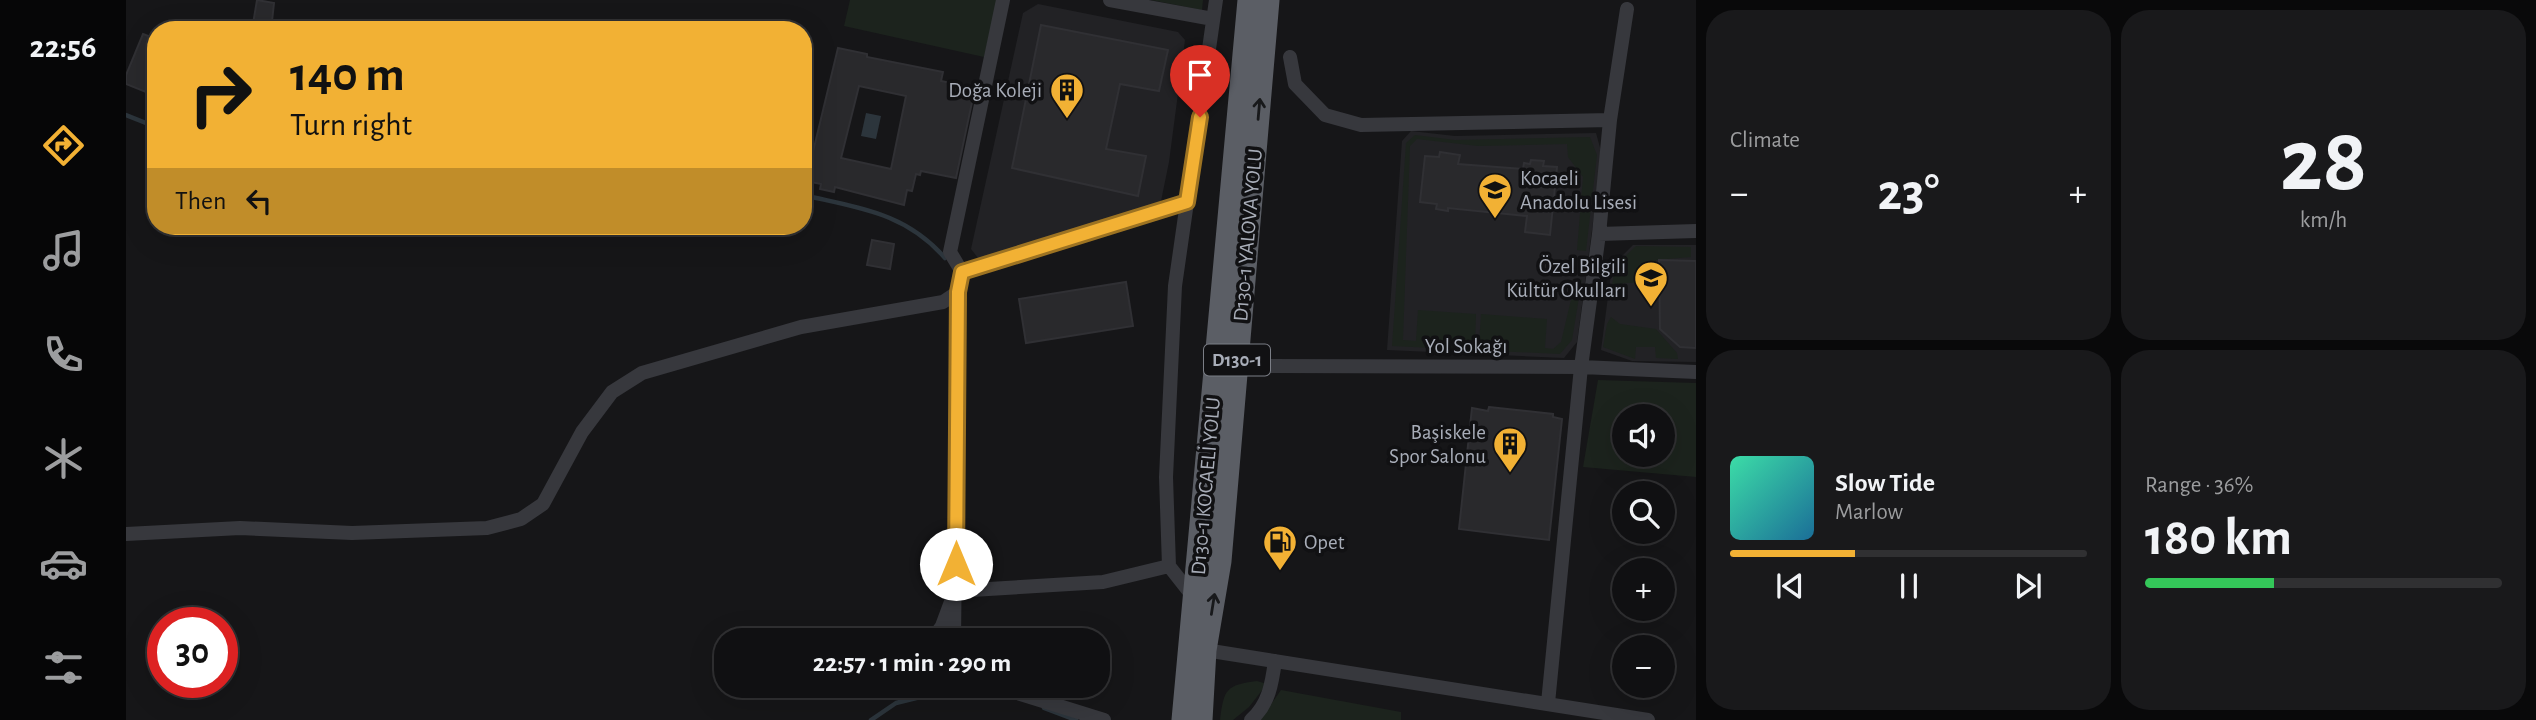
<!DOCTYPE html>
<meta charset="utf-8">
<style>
:root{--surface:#101012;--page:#19191b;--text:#f1f3f6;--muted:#9c9d9f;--line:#303032;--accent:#f2b134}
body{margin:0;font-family:"Alegreya Sans",sans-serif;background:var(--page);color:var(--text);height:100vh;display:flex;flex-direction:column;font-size:26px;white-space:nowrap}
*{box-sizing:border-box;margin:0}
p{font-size:23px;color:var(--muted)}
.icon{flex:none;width:38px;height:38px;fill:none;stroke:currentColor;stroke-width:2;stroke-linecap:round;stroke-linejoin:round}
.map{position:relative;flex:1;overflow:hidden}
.drawer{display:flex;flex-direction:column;gap:10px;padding:10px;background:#09090a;width:840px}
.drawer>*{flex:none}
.banner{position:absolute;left:21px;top:21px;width:665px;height:214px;border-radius:28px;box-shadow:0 7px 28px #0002,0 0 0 2px var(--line);background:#f2b134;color:#111;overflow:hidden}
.buttons{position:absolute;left:1486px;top:404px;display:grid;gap:14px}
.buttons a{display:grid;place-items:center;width:63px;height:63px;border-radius:50%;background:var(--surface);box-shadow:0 7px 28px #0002,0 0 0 2px var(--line);font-size:35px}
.speed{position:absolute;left:21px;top:607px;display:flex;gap:14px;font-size:35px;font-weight:700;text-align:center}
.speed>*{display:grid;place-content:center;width:91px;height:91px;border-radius:50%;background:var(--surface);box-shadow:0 7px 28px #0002,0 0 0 2px var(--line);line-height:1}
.speed .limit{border:10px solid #d22;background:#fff;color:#111}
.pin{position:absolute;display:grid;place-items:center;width:60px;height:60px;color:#fff;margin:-72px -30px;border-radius:50% 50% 50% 0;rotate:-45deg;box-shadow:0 0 7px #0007}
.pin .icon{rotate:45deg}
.me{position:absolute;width:77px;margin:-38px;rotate:0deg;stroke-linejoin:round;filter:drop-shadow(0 0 5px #0008)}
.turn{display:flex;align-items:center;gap:24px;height:147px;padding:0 28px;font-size:32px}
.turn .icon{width:91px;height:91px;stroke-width:2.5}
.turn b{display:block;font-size:49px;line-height:60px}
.then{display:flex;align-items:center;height:66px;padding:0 28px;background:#0003;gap:14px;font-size:26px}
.big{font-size:52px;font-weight:700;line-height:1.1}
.drawer .tile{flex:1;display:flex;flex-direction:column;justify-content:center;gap:10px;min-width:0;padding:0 24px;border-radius:28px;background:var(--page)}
.drawer .dial{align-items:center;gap:0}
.dial b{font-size:91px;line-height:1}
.song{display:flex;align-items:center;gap:21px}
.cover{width:84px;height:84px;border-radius:10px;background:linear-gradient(135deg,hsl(160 70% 55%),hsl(200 70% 35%))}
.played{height:7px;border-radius:4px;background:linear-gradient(90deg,var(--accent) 35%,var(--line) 35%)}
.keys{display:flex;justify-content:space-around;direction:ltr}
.heat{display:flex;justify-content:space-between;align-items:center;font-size:38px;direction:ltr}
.charge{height:10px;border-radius:5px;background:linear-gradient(90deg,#34c759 36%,var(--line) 0)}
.drawer .tiles{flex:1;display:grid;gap:10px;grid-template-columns:repeat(2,1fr)}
.trip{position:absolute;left:588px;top:628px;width:396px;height:70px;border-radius:28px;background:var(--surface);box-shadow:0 7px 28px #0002,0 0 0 2px var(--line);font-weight:700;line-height:70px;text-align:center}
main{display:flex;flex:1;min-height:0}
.dock{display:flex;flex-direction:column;width:126px;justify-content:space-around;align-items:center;background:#060607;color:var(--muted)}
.dock .icon{width:49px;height:49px}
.dock .active{color:var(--accent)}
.dock b{font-size:32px;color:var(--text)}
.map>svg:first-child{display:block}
.built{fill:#222225}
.green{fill:#1c231d;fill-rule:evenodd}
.water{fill:#2c353c}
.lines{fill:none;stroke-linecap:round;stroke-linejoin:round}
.stream{stroke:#2c353c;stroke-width:4.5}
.building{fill:#29292c;stroke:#303034;stroke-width:2;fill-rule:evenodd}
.minor{stroke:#37383d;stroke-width:14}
.trunk{stroke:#5b5e65;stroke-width:23}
.oneway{stroke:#18191b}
.route-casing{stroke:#9d7322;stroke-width:18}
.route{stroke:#f2b134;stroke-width:12}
.labels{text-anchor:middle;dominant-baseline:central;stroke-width:7;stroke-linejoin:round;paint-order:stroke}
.shield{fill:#111113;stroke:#7b7e86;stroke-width:2}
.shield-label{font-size:19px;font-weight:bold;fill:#a8adb8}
.poi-label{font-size:21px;fill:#a8adb8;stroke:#111113;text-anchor:end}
.street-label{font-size:21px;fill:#a8adb8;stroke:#111113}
</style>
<main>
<nav class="dock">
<b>22:56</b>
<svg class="icon active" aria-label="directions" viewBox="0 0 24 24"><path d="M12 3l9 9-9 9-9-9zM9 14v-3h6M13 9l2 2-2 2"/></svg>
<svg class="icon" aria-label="music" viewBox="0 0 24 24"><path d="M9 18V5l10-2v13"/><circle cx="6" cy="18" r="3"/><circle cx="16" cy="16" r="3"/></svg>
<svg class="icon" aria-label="phone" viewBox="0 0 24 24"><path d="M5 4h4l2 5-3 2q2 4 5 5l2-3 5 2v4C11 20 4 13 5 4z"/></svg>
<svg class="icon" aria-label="climate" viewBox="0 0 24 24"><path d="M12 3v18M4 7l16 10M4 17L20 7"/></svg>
<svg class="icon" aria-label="car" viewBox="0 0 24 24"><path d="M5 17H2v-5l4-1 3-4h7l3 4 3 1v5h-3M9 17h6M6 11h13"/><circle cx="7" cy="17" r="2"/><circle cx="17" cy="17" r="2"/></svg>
<svg class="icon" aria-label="filters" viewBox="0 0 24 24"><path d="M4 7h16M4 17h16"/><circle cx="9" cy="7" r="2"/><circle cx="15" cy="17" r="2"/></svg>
</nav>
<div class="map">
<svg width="1570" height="720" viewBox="0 0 1570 720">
<rect width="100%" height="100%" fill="#161618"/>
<path class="built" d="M912,4L1052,32L1059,40L1043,162L1034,206L1032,209L852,258L845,249L897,13Z
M1285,131L1329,136L1470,133L1476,155L1451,342L1438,358L1261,350L1276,141Z
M1507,245H1570V362L1506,361L1475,350L1486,266Z"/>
<path class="green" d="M724,0H871L858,57L718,26Z
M1025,0H1077L1076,10Z
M1289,135L1329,140L1464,137L1471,155L1460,251L1451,250L1457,177L1442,157L1441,144L1352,146L1291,139L1284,146L1277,340L1290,341L1292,310L1350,314L1349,344L1323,343L1353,345L1355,314L1421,319L1419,348L1427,349L1435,342L1448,287L1456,279L1446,340L1434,354L1266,346L1280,143Z
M1510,246L1565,247V257L1530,260L1528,283H1497L1492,300L1484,299L1489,266Z
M1485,317L1494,324L1530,329L1551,353L1552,359L1530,358L1529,347H1510L1509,359L1477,347L1481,324Z
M1472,380L1570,383V477L1457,467ZM1498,416H1536V455H1498Z
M1131,681L1141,684L1123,707L1107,720H1094C1098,689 1100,685 1131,681Z
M1155,690L1275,712V720H1134Z"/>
<path class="water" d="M740,113L755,116L750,139L735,136Z"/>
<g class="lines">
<path class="stream" d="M0,115L30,127
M677,195C732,208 779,212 819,258
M918,708L950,720
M745,720L770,703L835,687L880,696"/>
</g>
<path class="building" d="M131,0L148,3L145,30H126Z
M915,25L1042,50L1033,91L994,84L980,149L1020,156L1012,196L886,168Z
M17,34L30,39V96L0,84V75Z
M712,48L741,54V57L817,72L815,81L849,88L830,178L795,171L794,175L790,174L786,191L781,190L778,205L709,187L708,192L694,189L695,184L680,181ZM733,86L780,96L765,169L715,158Z
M1314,152L1334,155L1332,164L1397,169L1398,163L1404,164L1405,160L1418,161L1417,166L1431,167L1424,235L1399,232L1401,216L1322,208V211L1310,209L1311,204L1294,202L1299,156L1313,157Z
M746,240L768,244L764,269L741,265Z
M1533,260L1570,261V348L1554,347L1534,329Z
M1000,282L1007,326L900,343L893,299Z
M1363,407L1427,414V417L1436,419L1423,540L1333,529L1346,408L1362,411Z"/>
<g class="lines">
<path class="minor" d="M877,0L824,252L836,272L1061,202
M984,0L1087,19
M1164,57L1169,84L1199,115L1235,125L1484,120
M1473,234L1570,231
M1111,366L1455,367L1570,372
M0,534L114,528L226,533L361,528L395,519L417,504L456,432L486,392L516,373L675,327L817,302L832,292L836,272
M1069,599L1043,566L1040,477L1049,286L1090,0
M806,640L816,626L829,591L977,582L1043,566
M828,640L832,292
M1079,650L1522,720
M869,686L978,720
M740,691L748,686
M1422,703L1455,367L1473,234L1484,120L1501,9
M1125,720C1143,704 1146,683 1149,661"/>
<path class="trunk" d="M1057,720L1123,0
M1075,720L1079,650L1094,561L1142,0"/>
</g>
<defs><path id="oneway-shaft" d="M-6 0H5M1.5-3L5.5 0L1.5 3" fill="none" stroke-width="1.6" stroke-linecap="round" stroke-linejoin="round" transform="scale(1.75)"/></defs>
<g class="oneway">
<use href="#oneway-shaft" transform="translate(1133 109) rotate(-85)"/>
<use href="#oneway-shaft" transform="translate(1087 604) rotate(-81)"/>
</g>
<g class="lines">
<g class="route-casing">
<path id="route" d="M830,564L832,292L836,272L1061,202L1074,117"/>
</g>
<use href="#route" class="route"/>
</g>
<defs>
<g id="building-pin" transform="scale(1.75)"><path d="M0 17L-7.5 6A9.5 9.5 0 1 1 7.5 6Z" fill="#f2b134" stroke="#111113"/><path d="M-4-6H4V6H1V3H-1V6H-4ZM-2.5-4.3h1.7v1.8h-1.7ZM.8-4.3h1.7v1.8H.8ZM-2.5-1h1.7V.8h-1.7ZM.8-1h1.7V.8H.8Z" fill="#111"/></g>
<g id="school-pin" transform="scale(1.75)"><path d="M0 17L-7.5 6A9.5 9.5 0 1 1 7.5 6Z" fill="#f2b134" stroke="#111113"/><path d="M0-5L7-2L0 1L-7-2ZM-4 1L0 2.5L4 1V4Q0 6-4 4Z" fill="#111"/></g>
<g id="fuel-pin" transform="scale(1.75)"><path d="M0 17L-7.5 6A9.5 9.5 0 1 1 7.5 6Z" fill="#f2b134" stroke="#111113"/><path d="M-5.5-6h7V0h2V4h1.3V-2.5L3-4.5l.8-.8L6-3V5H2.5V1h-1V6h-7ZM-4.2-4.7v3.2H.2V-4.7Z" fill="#111"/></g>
</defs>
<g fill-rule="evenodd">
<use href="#building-pin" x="941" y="90"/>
<use href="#school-pin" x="1369" y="190"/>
<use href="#school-pin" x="1525" y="278"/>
<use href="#building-pin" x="1384" y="444"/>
<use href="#fuel-pin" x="1154" y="542"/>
</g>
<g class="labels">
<rect class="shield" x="1078" y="344.5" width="66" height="31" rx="5"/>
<g class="shield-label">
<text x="1111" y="360">D130-1</text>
</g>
<g class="poi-label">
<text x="916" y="90">Doğa Koleji</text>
<text x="1394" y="178" text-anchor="start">Kocaeli<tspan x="1394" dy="24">Anadolu Lisesi</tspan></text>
<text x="1500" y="266">Özel Bilgili<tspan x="1500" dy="24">Kültür Okulları</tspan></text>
<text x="1360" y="432">Başiskele<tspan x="1360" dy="24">Spor Salonu</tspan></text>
<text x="1178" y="542" text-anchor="start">Opet</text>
</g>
<g class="street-label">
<text transform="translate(1122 235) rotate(-85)">D130-1 YALOVA YOLU</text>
<text x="1340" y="346">Yol Sokağı</text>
<text transform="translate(1080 486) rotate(-85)">D130-1 KOCAELİ YOLU</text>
</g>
</g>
</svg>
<div class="buttons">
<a><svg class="icon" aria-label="sound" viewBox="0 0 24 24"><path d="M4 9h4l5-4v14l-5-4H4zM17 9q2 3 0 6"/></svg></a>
<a><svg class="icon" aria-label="search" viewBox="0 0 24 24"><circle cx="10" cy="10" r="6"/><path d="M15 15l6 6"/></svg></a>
<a>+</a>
<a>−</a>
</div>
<div class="speed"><div class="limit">30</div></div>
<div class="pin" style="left:1074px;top:117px;background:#d93025"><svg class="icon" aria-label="arrive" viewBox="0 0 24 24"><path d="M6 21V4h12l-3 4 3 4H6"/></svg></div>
<svg class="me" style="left:830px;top:564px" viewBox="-20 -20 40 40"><circle r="19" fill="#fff"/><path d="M0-13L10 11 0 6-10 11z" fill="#f2b134"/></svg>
<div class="trip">22:57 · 1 min · 290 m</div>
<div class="banner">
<div class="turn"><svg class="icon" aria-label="right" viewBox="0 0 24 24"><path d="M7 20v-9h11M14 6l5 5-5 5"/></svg><div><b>140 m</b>Turn right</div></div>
<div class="then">Then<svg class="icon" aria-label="left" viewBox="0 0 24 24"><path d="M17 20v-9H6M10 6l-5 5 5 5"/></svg></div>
</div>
</div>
<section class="drawer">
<div class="tiles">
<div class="tile"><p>Climate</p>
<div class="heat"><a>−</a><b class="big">23°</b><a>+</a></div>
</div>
<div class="tile dial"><b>28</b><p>km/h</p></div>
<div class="tile">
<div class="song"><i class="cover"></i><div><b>Slow Tide</b><p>Marlow</p></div></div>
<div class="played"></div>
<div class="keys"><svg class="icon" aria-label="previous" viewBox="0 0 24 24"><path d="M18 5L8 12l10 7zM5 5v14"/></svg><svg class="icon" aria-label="pause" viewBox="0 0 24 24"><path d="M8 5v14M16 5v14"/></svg><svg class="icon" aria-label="next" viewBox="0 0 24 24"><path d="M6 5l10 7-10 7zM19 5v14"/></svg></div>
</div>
<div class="tile"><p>Range · 36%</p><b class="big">180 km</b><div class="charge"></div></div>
</div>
</section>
</main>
